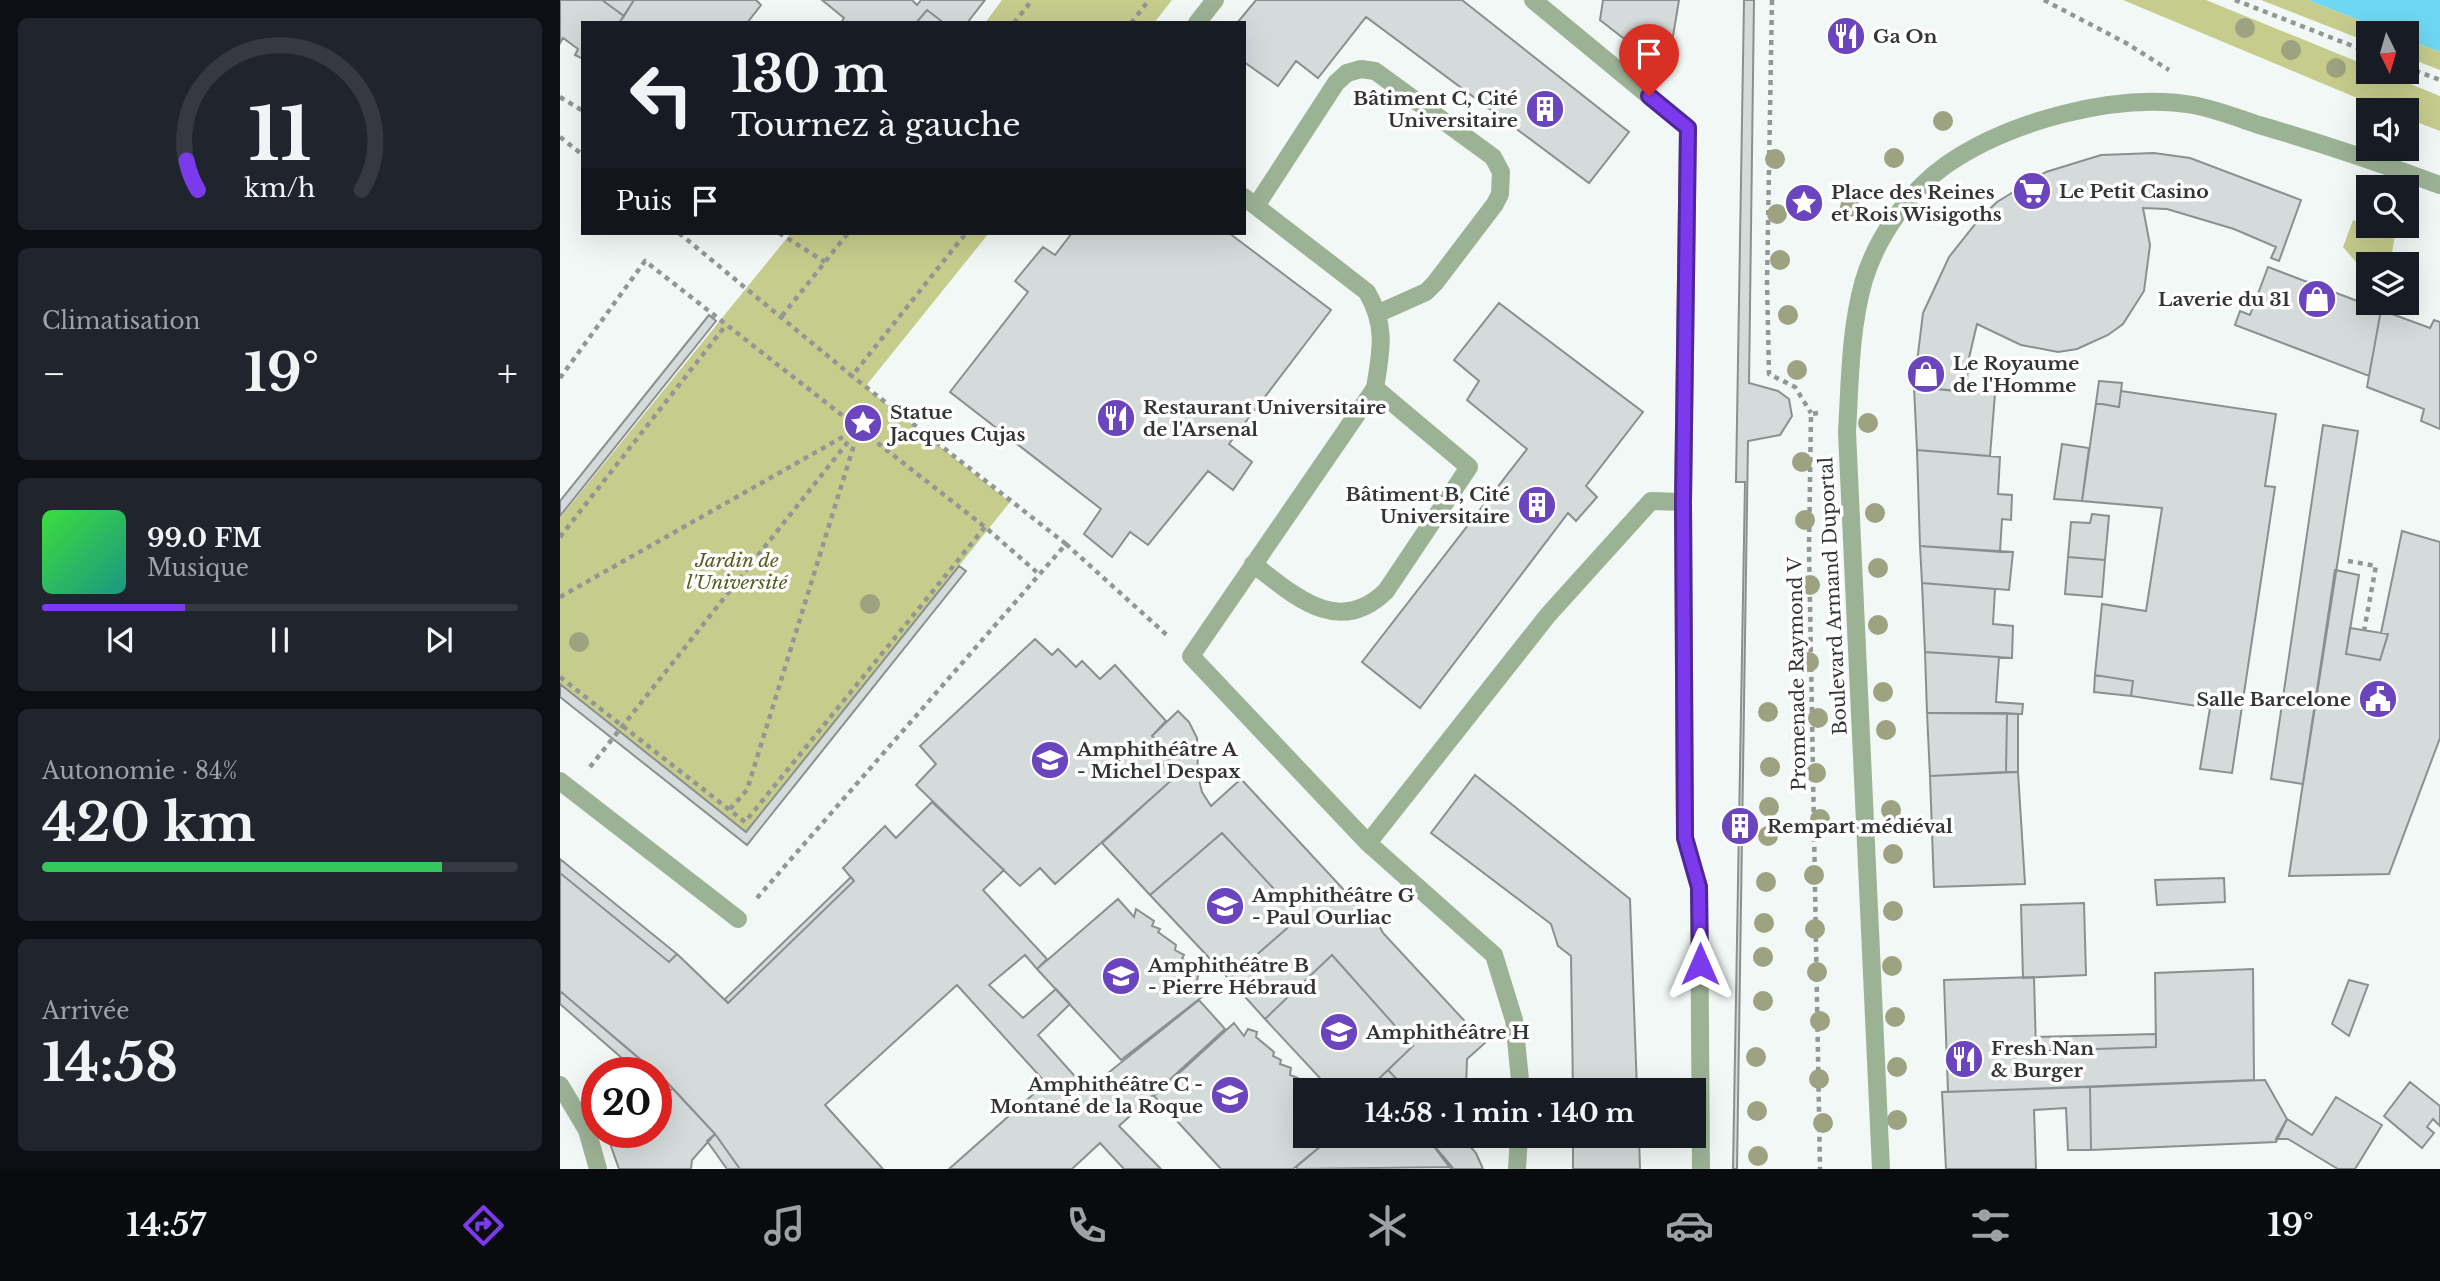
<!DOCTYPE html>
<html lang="fr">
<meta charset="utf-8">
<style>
:root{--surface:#171b24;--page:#20242c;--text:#f1f3f6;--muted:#9ea1a6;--line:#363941;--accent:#7c3aed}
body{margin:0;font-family:"Libre Baskerville",serif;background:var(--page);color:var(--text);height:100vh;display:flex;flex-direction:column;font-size:26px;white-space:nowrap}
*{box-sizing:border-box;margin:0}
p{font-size:23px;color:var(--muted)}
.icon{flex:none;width:38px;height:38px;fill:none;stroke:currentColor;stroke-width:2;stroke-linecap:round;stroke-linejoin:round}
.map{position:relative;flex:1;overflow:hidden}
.side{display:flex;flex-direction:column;gap:18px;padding:18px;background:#0d0f14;width:560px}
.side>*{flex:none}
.banner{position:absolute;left:21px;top:21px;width:665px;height:214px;border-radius:0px;box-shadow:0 7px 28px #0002;background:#171b24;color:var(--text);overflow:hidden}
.needle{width:46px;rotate:175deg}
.fabs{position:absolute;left:1796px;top:21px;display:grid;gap:14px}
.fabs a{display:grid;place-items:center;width:63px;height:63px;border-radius:0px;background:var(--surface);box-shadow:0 7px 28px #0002;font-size:35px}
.speed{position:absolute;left:21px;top:1057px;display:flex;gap:14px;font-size:35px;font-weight:700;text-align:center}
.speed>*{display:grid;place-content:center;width:91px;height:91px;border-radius:50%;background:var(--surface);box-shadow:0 7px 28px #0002;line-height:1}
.speed .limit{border:10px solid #d22;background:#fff;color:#111}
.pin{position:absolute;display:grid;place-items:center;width:60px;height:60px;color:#fff;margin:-72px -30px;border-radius:50% 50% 50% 0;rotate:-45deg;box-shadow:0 0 7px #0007}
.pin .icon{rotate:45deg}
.me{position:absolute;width:77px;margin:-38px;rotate:0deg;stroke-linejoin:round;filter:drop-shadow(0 0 5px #0008)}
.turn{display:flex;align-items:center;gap:24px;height:147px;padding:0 35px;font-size:32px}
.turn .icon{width:91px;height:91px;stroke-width:2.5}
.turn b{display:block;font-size:49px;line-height:60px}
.then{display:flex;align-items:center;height:66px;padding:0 35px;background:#0003;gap:14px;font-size:26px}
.big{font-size:52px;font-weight:700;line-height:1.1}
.side .widget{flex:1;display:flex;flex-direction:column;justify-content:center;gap:10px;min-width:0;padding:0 24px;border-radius:10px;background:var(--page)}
.side .dial{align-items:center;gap:0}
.dial svg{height:182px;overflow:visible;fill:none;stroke:var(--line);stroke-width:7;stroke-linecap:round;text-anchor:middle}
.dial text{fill:var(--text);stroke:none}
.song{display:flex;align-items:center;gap:21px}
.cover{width:84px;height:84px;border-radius:10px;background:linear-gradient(135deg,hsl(120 70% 55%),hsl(170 70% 35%))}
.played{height:7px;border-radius:4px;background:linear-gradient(90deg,var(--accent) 30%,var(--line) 30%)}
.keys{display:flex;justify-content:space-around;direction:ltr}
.heat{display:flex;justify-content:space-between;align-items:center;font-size:38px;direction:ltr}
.charge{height:10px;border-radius:5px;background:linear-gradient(90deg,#34c759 84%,var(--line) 0)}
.trip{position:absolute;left:733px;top:1078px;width:413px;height:70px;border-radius:0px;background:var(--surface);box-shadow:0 7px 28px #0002;font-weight:700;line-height:70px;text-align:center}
.tabs{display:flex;height:112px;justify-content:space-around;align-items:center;background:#090b0e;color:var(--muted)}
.tabs .icon{width:49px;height:49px}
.tabs .current{color:var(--accent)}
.tabs b{font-size:32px;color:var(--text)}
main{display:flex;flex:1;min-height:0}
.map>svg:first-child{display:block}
.green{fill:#c6cc8c}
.water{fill:#6ed8f2}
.building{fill:#d4dbda;stroke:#8a9090;stroke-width:2}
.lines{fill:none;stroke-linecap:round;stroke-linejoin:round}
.path{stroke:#929694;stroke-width:4.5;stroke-dasharray:5 5;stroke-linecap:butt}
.minor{stroke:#9cb295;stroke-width:18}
.tree{fill:#9da280}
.route-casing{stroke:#51269a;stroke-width:18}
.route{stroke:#7c3aed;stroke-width:12}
.labels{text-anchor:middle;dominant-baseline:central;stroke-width:7;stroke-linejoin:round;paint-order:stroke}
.poi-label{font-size:19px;font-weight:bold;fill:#333534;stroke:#fff;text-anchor:start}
.park-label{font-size:19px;font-style:italic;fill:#575b20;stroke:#fff}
.street-label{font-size:19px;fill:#333534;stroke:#fff}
</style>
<main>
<section class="side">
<div class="widget dial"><svg viewBox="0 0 100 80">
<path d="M14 69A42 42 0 1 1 86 69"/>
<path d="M14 69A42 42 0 0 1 9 56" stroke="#7c3aed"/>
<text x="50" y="56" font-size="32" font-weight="700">11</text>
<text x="50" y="72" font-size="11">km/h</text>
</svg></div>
<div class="widget"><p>Climatisation</p>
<div class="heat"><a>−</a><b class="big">19°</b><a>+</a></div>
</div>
<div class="widget">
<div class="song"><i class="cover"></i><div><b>99.0 FM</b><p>Musique</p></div></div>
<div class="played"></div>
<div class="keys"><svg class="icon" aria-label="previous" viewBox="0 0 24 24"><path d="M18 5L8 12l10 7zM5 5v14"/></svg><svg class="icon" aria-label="pause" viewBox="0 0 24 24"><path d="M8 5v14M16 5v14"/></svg><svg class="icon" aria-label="next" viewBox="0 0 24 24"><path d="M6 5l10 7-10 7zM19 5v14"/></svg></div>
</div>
<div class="widget"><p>Autonomie · 84%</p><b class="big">420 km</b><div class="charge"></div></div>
<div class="widget"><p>Arrivée</p><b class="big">14:58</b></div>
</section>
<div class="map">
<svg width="1880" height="1169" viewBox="0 0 1880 1169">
<rect width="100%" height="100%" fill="#f2f8f5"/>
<path class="green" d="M442,0H612L594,23H425Z
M1563,0H1646L1808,66V72H1821L1880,96V131L1846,118V110H1826Z
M1701,0H1748L1832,33H1808V42Z
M1846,39L1880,52V70L1846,57Z
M1793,220L1835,236L1830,264H1808V276L1783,247Z
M231,233H429L305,387L450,502L186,832L0,684V518Z"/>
<path class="water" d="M1748,0H1880V52L1846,39V33H1832Z"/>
<path class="building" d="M0,0H42L64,16L59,23H23V59L15,55L18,49L3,38L0,43Z
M42,0H74L64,16Z
M74,0H196L201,5L187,23H59Z
M262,0H352L357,5L361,0H425L407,23H384L367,10L356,23H281L284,18Z
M696,0H902L1069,132L1029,183L806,17L758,78L736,61L718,86L684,62V23H677Z
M1043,0H1119L1107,72L1040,20Z
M1184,0H1194L1189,383L1218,391L1229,399L1232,416L1220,435L1188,441L1177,1169H1173L1185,482H1176Z
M367,10L384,23H356Z
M1594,153L1630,158L1741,200L1719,261L1711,258L1716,247L1674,229L1607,209L1583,208L1590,245L1584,291L1563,324L1548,335L1517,349L1498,352L1461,345L1417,324L1409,358L1406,392L1354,387L1363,313L1389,257L1420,218L1437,202L1486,172L1541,155Z
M512,233H669L771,310L669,444L692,462L673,490L648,471L588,545L570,532L552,557L524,534L541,509L390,392L468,292L455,281L483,247L495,255Z
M1708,267L1821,310L1809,376L1675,325L1680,311L1690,315Z
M939,303L1083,412L1026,486L1037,497L1016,521L1008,513L860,708L802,662L967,449L907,400L919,381L894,360Z
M1821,310L1870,328L1874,320L1880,322V429L1861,421L1864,409L1807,387Z
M149,315L156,321L0,516V501Z
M1539,381L1562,383L1559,407L1536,403Z
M1354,387L1435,394L1430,456L1357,450Z
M1561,391L1716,414L1705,486L1715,487L1672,773L1640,769L1650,708L1571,696L1573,681L1535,675L1542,604L1586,611L1602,508L1522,501L1536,403L1559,407Z
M1763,425L1798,431L1743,784L1711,779Z
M1502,444L1529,448L1522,501L1494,499Z
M1357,450L1440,457L1438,494L1452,495L1451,520L1442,519L1440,552L1360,546Z
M1532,514L1549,516L1545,560L1508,557L1511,522L1530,523Z
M1842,531L1880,542V738L1829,874L1729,876L1775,570L1799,575L1786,654L1820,660L1828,634L1821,633Z
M1360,546L1453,552L1449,590L1362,583Z
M1508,557L1545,560L1542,597L1505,594Z
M399,566L406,571L187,845L0,697V684L186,832Z
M1362,583L1435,589L1433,624L1453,626L1452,658L1365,652Z
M1790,628L1828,634L1820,660L1786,654Z
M475,639L492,655L498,649L516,667L522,661L540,679L555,665L606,721L592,736L612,755L604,765L615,777L495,884L480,868L460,886L356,785L376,764L360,746Z
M1365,652L1439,657L1436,702L1463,704L1462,714L1367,713Z
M1535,675L1573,681L1571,696L1534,692Z
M618,711L629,722L637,738L638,775L642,792L651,806L681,779L796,903L813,914L823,933L925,1043L907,1059L906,1090H847L828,1070L853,1046L772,955L705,1019L669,979L740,917L662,833L590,895L542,843L615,777L604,765L612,755L592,736Z
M1367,713H1447L1446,772L1370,776Z
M1447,713L1458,714V772H1446Z
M1458,772L1465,884L1374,887L1370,776Z
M915,775L1070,899L1077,1090H1013L1011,956L998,946L991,924L871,833Z
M372,802L444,870L423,890L487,959L477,969L465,955L429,985L463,1018L496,989L510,1004L478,1035L527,1090L639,1000L665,1029L559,1126L601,1169H564L540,1143L512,1169H389L486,1083L397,985L265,1105L323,1169H180L155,1134L106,1081L0,991V873L109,962L117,954L168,1003L294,881L283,868L325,826L336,838Z
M662,833L740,917L669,979L590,895Z
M0,859L117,954L109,962L0,873Z
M291,877L294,881L168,1003L165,999Z
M1664,878L1665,902L1597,905L1595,880Z
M558,899L574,917L576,909L594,921L592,926L600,929L598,932L616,945L615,950L624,955L622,959L631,963L629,967L639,971L637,981L647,993L561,1060L477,969Z
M1524,903L1526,975L1463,978L1461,905Z
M772,955L853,1046L807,1090H771L705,1019Z
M1693,969L1694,1080L1388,1092L1384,980L1474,977L1476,1051L1596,1047L1595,973Z
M1789,980L1808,985L1789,1036L1772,1024Z
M0,991L96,1073H79L0,1004Z
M674,1023L684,1036L688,1029L697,1032L696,1037L714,1052L713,1056L721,1060L720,1064L731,1068L730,1075L738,1078V1084L745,1089L746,1136H773L733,1169H661L594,1096Z
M1596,1034V1047L1476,1051V1037Z
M828,1070L847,1090H807Z
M96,1073L106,1081L113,1089L102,1093L96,1088Z
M1705,1080L1727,1119L1716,1142L1531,1150L1530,1087Z
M1850,1082L1880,1106V1126L1873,1119L1867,1127L1874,1133L1862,1148L1824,1116Z
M1530,1087L1531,1150H1508L1506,1108L1474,1110L1476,1169H1386L1382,1092Z
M113,1089L155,1134L132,1160L131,1169H59L46,1132H96V1095Z
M1776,1097L1822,1125L1795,1169H1778L1728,1139H1716L1727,1119L1752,1135Z
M155,1134L180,1169H167L147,1141Z
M773,1136H866L892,1167L738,1169L736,1167Z
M866,1136H901L916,1153L923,1169H891Z
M1013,1136H1079L1080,1169H1013Z"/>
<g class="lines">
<path class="path" d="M1212,0L1207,282L1209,374L1235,387L1251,413
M1484,0L1566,43L1609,70
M1675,0L1808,52
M454,23L472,0
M571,23L589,0
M1846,67L1880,80
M0,97L23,111
M0,137L23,155
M119,233L292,376L406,233
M219,233L265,262
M222,316L288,233
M0,378L85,261L425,527L480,575
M1258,413L1251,414L1249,546L1260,1169
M0,537L166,325
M506,544L609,637
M1788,561L1816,566L1804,631
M0,597L295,430
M0,677L185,822L425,527
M30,767L299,428
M170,809L187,790L298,432
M197,898L506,544L292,376
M806,910L820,895"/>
<path class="minor" d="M973,0L1128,128L1123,502L1125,838L1139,887L1141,1169
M637,23L655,0
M684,197L807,292C827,327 821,351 815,388L631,656L808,843L934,955L954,1020L961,1090
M696,206L776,83L787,73L801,69L815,71L933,157L941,172L940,194L935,204L875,283L866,292L819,313
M693,564C734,595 778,638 826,591L909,467L815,388
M0,781L178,919
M808,843L988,615L1091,501L1123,502
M0,1085L27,1130L38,1169
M957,1169L959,1136
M1321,1169L1287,432C1290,382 1290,328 1304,280C1317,237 1349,191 1386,165C1449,121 1557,92 1633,105C1655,109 1678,118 1699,125C1761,143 1820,163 1880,185"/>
</g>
<g class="tree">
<circle cx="1685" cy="28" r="10"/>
<circle cx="1731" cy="50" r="10"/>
<circle cx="1776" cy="68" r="10"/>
<circle cx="1383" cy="121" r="10"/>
<circle cx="1334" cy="158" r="10"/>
<circle cx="1215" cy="159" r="10"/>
<circle cx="1290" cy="207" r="10"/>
<circle cx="1217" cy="214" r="10"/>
<circle cx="1220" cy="260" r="10"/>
<circle cx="1228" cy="315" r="10"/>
<circle cx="1237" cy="370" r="10"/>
<circle cx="1308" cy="423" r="10"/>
<circle cx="1242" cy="462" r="10"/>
<circle cx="1315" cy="513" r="10"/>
<circle cx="1245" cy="520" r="10"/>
<circle cx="1318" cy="568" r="10"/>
<circle cx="1250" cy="585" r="10"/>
<circle cx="310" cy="604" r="10"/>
<circle cx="1318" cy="625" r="10"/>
<circle cx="19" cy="642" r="10"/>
<circle cx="1249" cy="662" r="10"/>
<circle cx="1323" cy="692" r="10"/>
<circle cx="1208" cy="712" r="10"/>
<circle cx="1258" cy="718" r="10"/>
<circle cx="1326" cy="730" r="10"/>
<circle cx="1210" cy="767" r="10"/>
<circle cx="1256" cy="773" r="10"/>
<circle cx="1209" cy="807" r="10"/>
<circle cx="1331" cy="810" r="10"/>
<circle cx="1260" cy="819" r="10"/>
<circle cx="1208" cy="836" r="10"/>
<circle cx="1333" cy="854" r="10"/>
<circle cx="1254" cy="875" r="10"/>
<circle cx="1206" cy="882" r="10"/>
<circle cx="1333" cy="911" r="10"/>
<circle cx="1204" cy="923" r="10"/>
<circle cx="1255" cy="929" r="10"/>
<circle cx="1203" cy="957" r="10"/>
<circle cx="1332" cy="966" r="10"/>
<circle cx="1257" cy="972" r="10"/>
<circle cx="1203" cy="1001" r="10"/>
<circle cx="1335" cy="1017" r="10"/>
<circle cx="1260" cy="1021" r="10"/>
<circle cx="1196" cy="1057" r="10"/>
<circle cx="1337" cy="1067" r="10"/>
<circle cx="1259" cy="1079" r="10"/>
<circle cx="1197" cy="1111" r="10"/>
<circle cx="1337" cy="1120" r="10"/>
<circle cx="1263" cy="1123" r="10"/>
<circle cx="1198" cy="1156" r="10"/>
</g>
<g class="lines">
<g class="route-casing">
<path id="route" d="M1089,96L1128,128L1123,502L1125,838L1139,887L1140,964"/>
</g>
<use href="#route" class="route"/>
</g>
<defs>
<g id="restaurant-disc" transform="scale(2.0125)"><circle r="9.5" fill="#6b45be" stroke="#fff"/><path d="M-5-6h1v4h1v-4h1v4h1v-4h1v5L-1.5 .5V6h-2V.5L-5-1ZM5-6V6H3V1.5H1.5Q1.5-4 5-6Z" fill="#fff"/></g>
<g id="building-disc" transform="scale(2.0125)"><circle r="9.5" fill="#6b45be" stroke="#fff"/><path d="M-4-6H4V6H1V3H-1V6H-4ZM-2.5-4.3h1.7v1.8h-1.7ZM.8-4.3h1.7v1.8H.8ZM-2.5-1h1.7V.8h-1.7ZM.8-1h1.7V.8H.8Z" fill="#fff"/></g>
<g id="supermarket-disc" transform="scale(2.0125)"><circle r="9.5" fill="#6b45be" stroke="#fff"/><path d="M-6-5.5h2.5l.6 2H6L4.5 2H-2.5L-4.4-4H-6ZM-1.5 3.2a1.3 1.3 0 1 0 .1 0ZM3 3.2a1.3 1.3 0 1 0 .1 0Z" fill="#fff"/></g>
<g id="sight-disc" transform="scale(2.0125)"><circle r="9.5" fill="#6b45be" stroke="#fff"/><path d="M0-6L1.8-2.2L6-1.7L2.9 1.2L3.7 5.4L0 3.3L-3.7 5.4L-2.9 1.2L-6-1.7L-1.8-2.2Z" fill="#fff"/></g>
<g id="shop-disc" transform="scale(2.0125)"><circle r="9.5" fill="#6b45be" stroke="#fff"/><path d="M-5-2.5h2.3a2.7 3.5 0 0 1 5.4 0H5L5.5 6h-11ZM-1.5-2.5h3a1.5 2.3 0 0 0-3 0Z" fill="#fff"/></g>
<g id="civic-disc" transform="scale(2.0125)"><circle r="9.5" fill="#6b45be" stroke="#fff"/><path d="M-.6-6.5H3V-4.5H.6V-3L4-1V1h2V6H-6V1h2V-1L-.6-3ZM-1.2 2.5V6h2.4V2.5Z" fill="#fff"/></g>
<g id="university-disc" transform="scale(2.0125)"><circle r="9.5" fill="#6b45be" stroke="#fff"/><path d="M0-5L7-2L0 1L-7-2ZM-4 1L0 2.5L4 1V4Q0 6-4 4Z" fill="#fff"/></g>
</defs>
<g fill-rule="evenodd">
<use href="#restaurant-disc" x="1286" y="36"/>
<use href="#building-disc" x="985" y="109"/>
<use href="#supermarket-disc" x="1472" y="191"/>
<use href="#sight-disc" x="1244" y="203"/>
<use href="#shop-disc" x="1757" y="299"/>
<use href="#shop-disc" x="1366" y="374"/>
<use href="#restaurant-disc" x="556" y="418"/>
<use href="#sight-disc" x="303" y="423"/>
<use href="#building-disc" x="977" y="505"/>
<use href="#civic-disc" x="1818" y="699"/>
<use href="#university-disc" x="490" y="760"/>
<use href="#building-disc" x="1180" y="826"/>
<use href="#university-disc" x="665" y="906"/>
<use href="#university-disc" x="561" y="976"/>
<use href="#university-disc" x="779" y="1032"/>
<use href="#restaurant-disc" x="1404" y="1059"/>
<use href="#university-disc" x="670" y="1095"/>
</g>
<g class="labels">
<g class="poi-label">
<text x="1313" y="36">Ga On</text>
<text x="958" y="98" text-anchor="end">Bâtiment C, Cité<tspan x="958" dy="22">Universitaire</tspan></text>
<text x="1499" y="191">Le Petit Casino</text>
<text x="1271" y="192">Place des Reines<tspan x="1271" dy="22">et Rois Wisigoths</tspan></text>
<text x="1730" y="299" text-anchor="end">Laverie du 31</text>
<text x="1393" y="363">Le Royaume<tspan x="1393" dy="22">de l'Homme</tspan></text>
<text x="583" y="407">Restaurant Universitaire<tspan x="583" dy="22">de l'Arsenal</tspan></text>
<text x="330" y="412">Statue<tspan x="330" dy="22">Jacques Cujas</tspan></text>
<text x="950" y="494" text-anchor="end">Bâtiment B, Cité<tspan x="950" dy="22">Universitaire</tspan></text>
<text x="1791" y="699" text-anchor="end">Salle Barcelone</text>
<text x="517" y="749">Amphithéâtre A<tspan x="517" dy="22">- Michel Despax</tspan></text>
<text x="1207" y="826">Rempart médiéval</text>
<text x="692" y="895">Amphithéâtre G<tspan x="692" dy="22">- Paul Ourliac</tspan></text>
<text x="588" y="965">Amphithéâtre B<tspan x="588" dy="22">- Pierre Hébraud</tspan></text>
<text x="806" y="1032">Amphithéâtre H</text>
<text x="1431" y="1048">Fresh Nan<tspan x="1431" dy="22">&amp; Burger</tspan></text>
<text x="643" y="1084" text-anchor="end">Amphithéâtre C -<tspan x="643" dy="22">Montané de la Roque</tspan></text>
</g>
<g class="park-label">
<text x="177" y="560">Jardin de<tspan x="177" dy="22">l'Université</tspan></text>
</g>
<g class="street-label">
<text transform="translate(1273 596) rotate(-93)">Boulevard Armand Duportal</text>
<text transform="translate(1237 674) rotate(-91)">Promenade Raymond V</text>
</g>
</g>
</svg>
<div class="fabs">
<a><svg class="needle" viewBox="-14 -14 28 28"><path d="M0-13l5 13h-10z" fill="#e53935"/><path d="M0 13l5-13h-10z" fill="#9ea1a6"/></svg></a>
<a><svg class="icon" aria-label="sound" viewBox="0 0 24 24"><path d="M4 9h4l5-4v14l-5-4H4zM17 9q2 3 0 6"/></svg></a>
<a><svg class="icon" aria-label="search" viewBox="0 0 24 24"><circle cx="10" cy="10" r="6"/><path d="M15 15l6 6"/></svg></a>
<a><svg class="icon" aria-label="layers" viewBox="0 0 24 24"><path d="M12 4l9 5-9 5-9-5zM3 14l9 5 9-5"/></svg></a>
</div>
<div class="speed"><div class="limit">20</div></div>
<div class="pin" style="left:1089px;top:96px;background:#d93025"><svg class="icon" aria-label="arrive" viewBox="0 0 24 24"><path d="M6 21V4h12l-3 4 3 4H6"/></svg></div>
<svg class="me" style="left:1140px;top:964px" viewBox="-20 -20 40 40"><path d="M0-17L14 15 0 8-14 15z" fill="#7c3aed" stroke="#fff" stroke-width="4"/></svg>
<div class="trip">14:58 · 1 min · 140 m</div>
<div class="banner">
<div class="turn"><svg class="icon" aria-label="left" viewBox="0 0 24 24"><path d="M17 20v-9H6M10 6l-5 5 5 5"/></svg><div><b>130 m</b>Tournez à gauche</div></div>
<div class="then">Puis<svg class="icon" aria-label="arrive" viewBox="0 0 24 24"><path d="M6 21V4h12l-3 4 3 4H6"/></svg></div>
</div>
</div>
</main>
<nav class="tabs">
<b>14:57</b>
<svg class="icon current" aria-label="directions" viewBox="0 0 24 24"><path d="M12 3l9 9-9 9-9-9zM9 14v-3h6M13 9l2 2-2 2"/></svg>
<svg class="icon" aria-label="music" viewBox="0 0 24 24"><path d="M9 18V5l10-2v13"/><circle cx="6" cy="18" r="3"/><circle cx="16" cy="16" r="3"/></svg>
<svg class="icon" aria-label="phone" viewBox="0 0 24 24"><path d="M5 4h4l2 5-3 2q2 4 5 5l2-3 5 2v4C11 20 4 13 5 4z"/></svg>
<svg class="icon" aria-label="climate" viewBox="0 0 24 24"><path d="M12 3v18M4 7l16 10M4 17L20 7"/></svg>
<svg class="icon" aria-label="car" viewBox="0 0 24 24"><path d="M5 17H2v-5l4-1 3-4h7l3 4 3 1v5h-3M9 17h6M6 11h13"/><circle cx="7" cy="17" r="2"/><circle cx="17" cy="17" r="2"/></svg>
<svg class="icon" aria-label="filters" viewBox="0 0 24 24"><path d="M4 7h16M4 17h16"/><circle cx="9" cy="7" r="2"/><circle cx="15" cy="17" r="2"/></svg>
<b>19°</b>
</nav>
